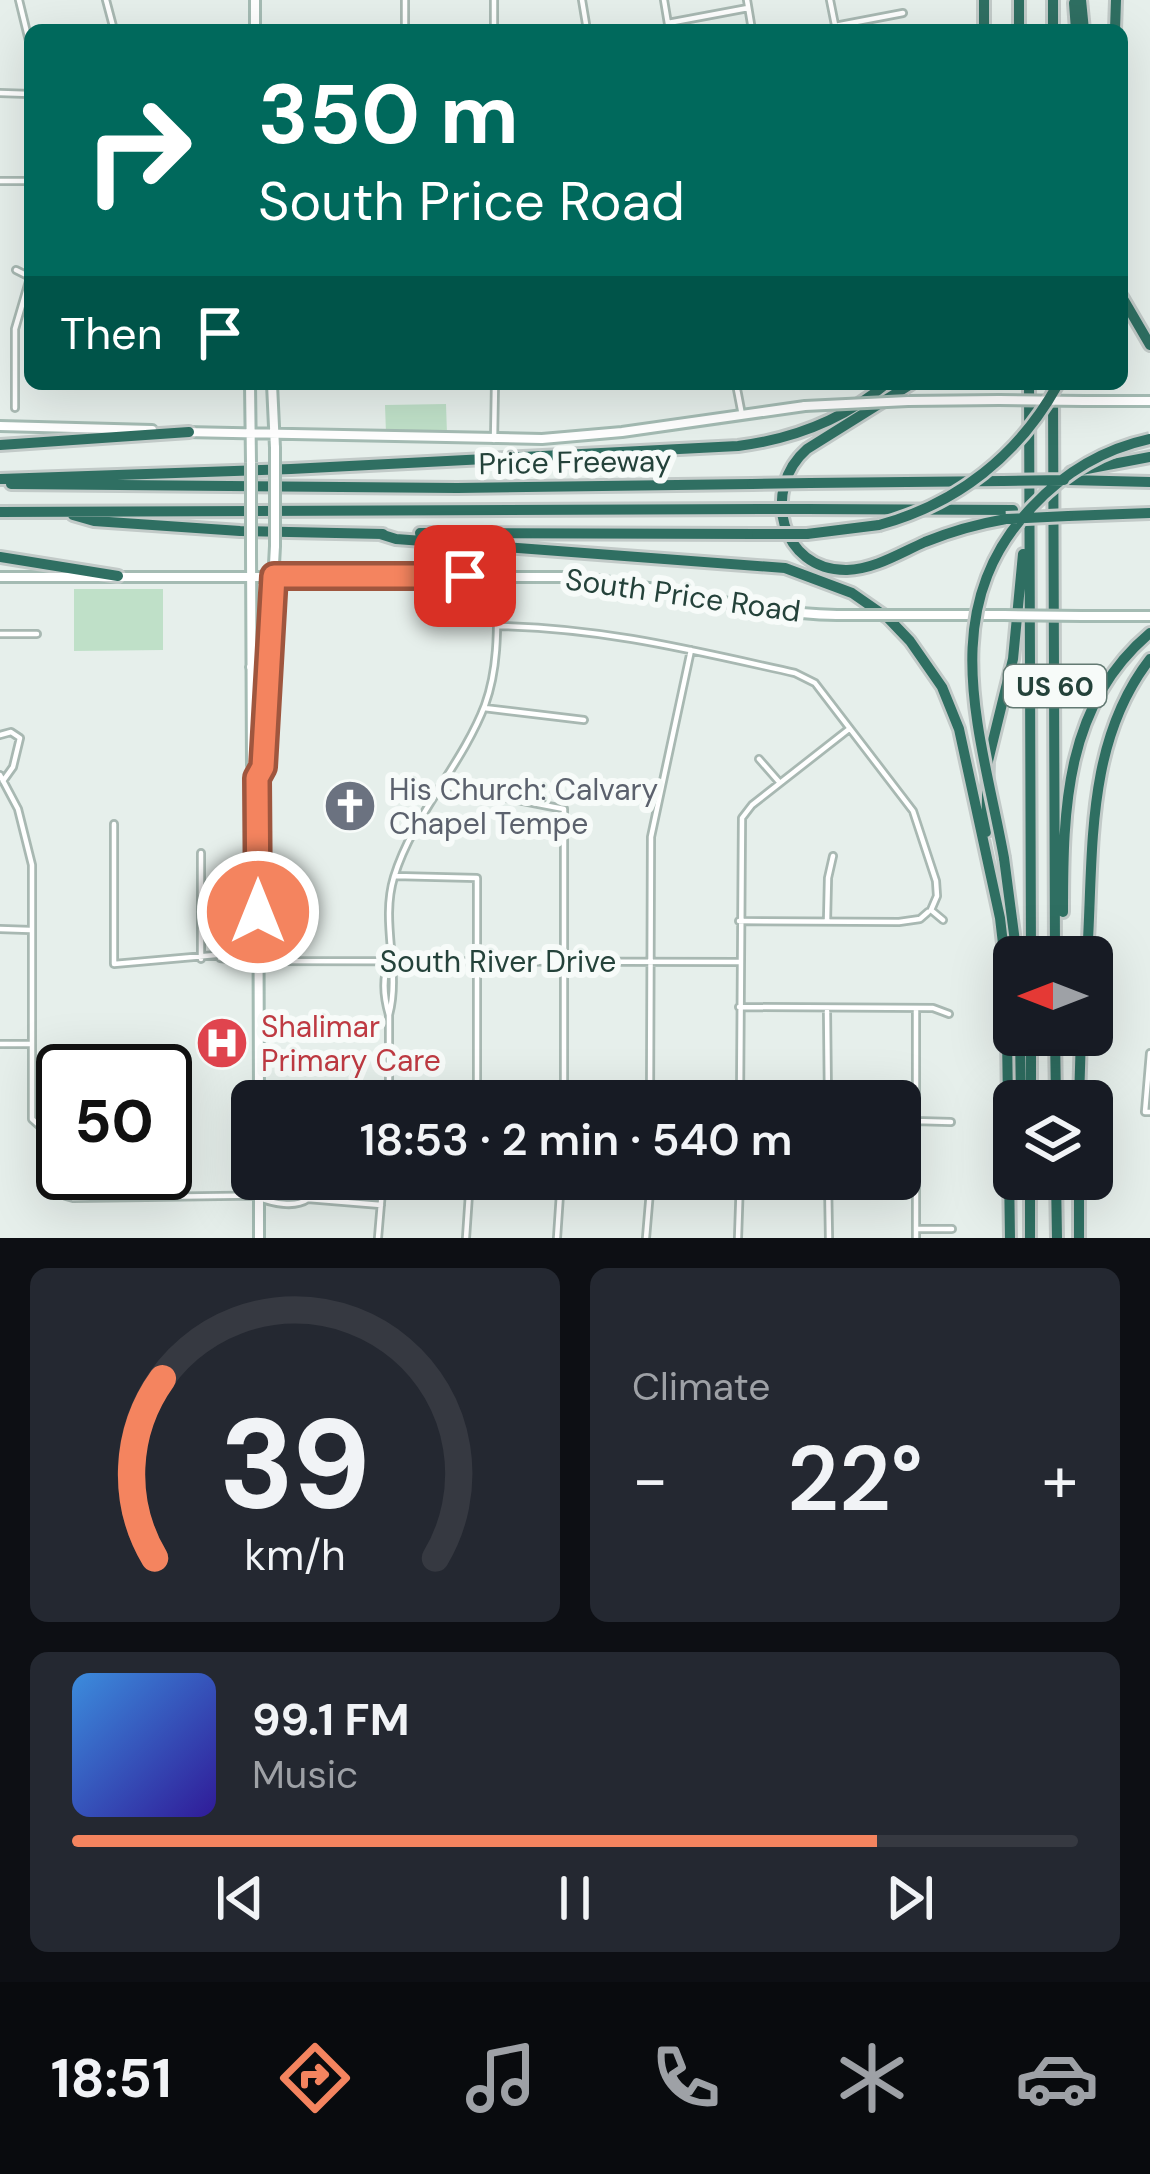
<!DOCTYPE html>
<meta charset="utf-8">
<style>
:root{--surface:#171b24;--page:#242831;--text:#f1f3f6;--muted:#9ea1a6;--line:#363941;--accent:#f4845f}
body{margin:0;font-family:"DM Sans",sans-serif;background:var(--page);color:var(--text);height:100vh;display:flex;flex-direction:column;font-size:45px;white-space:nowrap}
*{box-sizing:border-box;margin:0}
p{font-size:39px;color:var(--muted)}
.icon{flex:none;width:66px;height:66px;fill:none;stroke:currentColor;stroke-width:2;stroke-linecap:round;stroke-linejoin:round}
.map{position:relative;height:1238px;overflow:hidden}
.details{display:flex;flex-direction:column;gap:30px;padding:30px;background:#0d0f14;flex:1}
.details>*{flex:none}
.hud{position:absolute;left:24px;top:24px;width:1104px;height:366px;border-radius:18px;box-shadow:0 12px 48px #0002;background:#00695c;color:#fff;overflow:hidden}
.needle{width:78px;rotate:270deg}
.tools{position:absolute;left:993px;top:936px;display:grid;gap:24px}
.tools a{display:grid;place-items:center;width:120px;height:120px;border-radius:18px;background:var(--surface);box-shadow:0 12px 48px #0002;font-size:60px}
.speed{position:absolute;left:36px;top:1044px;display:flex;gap:24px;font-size:60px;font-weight:700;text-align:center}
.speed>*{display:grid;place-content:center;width:156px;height:156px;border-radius:50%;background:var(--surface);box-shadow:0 12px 48px #0002;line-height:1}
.speed .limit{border:6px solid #111;border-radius:18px;background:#fff;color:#111}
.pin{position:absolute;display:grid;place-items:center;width:102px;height:102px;color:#fff;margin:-51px;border-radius:24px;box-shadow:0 6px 18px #0006}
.me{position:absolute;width:132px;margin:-66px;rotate:0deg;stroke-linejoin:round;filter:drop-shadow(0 0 9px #0008)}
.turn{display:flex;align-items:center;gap:42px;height:252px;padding:0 36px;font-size:54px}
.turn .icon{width:156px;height:156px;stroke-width:2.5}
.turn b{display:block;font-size:84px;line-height:102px}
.then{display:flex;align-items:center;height:114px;padding:0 36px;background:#0003;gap:24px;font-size:45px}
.big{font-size:90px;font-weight:600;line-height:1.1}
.details .widget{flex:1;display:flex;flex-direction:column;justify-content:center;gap:18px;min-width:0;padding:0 42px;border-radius:18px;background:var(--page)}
.details .dial{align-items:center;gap:0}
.dial svg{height:312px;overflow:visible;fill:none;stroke:var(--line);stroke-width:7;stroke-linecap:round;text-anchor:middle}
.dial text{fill:var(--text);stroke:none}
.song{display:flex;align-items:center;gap:36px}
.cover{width:144px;height:144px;border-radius:18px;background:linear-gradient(135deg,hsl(210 70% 55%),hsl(250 70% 35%))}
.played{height:12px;border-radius:6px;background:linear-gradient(90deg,var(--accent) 80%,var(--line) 80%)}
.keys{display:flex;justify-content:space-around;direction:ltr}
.heat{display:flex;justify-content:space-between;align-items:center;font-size:66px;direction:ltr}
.details .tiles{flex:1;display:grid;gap:30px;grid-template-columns:1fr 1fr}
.widget:last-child{grid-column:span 2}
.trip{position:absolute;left:231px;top:1080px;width:690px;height:120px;border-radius:18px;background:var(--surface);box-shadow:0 12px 48px #0002;font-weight:600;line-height:120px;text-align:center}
.dock{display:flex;height:192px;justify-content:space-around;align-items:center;background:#090b0e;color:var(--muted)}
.dock .icon{width:84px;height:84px}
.dock .active{color:var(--accent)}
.dock b{font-size:54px;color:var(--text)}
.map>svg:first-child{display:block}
.green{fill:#bfe0c8}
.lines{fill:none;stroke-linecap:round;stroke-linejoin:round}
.minor-casing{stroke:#a8b8b2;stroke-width:10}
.secondary-casing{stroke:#a4bbb3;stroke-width:14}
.motorway-casing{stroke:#c2cac8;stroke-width:16}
.minor{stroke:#fff;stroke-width:4.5}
.secondary{stroke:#fff;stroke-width:8}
.motorway{stroke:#2f6f62;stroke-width:10}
.secondary-bridge-casing{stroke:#a4bbb3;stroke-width:14;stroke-linecap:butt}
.motorway-bridge-casing{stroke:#c2cac8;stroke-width:16;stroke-linecap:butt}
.secondary-bridge{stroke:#fff;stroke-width:8}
.motorway-bridge{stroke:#2f6f62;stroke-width:10}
.route-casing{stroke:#9f563e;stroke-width:30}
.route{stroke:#f4845f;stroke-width:21}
.labels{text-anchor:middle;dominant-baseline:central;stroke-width:12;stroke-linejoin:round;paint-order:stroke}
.shield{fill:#f7fbf9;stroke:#637a73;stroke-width:3}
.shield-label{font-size:27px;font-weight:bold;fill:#24423a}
.street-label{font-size:30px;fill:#24423a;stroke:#f7fbf9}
.worship-label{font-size:30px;fill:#5b616d;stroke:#f7fbf9;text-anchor:start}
.health-label{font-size:30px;fill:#be3a42;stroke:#f7fbf9;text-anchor:start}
</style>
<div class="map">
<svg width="1150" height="1238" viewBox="0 0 1150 1238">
<rect width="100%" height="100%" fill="#e6efeb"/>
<path class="green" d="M446,404L447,434L386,433L385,405Z
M74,589H163V650L74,651Z"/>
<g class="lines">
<g class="minor-casing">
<path id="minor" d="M19,0L30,45
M106,0L114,30
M405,0V30
M494,0V30
M582,0L587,30
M664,0L669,30
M747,0L752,30
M830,0L836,30
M668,23L748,8
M835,26L903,13
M0,93L30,94
M0,181H30
M16,270L30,277
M736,384L742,415
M15,408V329L30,278
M494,440L495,384
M497,626C604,628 691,650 795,673L815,683L913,811L936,881L937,896L931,910
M0,634H37
M484,708L584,720
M0,735L11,732L20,738L13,767L3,781
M759,759L780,783
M0,775L18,809L32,865V1119L63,1147
M444,786L564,809V1101
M114,824V964L227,954L254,959
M201,853V959
M395,876L477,878V1101
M931,910L943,920
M739,921L899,922L920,919L928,912
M827,921L828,878L833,856
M0,929L30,930
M220,958L243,961L739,962
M739,1007L933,1008L949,1014
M827,1011L828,1101
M389,1015C401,970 380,923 394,877C413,815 462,765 485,705C500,664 497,618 497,576
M0,1044H30
M1150,1053L1145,1112H1150
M389,1101V1015C384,998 382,978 389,961
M650,1101L651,837L691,650
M740,1101L742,818L752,805L849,729
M915,1121L951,1122
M65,1173L66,1196L73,1198L304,1195L308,1199L381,1205
M828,1179L829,1238
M259,1198C273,1203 295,1208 308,1199
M916,1229H952
M378,1238L383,1179
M466,1238L470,1179
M557,1238L561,1179
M646,1238L651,1179
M738,1238L740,1179
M916,1238V1008"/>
</g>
<g class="secondary-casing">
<path id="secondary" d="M255,0V30
M250,384L251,463
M272,384L275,448
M908,401L999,400
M1084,401H1150
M0,426L152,430
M185,432L542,439L622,432L805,406
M251,551L252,765L257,776
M0,577H566C659,584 743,613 837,615
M920,615H1004
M1082,616H1150
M251,667H257L260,674V754
M259,1101L258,778L263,767L275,546
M259,1179V1238"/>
</g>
<g class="motorway-casing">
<path id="motorway" d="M1053,0V30
M1081,0L1084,30
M1074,3L1076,30
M984,30V0
M1019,30V0
M1115,30L1116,0
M1122,297L1150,345
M911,384L807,449C761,489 780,571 847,570C875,569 900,553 925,542C952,531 977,524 1006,519
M1029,384L1031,957
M1053,390L1055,957
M0,445L189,432
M1071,472L1150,457
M0,479L291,469L738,446C793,439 843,420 886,384
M1068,480L1150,482
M810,483L1003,481
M11,484L457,488L752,484
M806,509L1013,510
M0,512L762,509
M73,515L94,521L240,531L383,534
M1068,516L1150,513
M420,533L757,534
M380,534L396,539L785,568L852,593L888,618L910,641L942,687L959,729L1000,918L1006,969L1010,1238
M807,534L879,525
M0,557L118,576
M986,832L988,761L1013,659L1023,554
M1004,858L1017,957
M1063,912C1063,808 1065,704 1150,633
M1087,957C1094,854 1084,744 1150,659
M1020,1035L1021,1101
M1055,1035L1056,1101
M1031,1101V1035
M1079,1101L1081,1035
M1056,1179L1057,1238
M1079,1179V1238
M1030,1238V1179"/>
</g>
<use href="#minor" class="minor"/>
<use href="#secondary" class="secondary"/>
<use href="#motorway" class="motorway"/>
<g class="secondary-bridge-casing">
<path id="secondary-bridge" d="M999,400L1084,401
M805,406L908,401
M251,463V551
M275,546V448
M837,615H920
M1004,615L1082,616"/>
</g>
<g class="motorway-bridge-casing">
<path id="motorway-bridge" d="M1003,481L1064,480
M752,484L810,483
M762,509H806
M1006,519L1068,516
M879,525C957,504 1019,455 1058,384
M757,534H807
M1004,858C982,736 933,610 1032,507C1064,473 1104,449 1150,439"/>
</g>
<use href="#secondary-bridge" class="secondary-bridge"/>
<use href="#motorway-bridge" class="motorway-bridge"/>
</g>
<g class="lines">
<g class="route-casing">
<path id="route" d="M258,912L257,778L263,767L274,576H465"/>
</g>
<use href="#route" class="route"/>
</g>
<defs>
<g id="church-disc" transform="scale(2.7)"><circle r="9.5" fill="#6b7280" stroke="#f7fbf9"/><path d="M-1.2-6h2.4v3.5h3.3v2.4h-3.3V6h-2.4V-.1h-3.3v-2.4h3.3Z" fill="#fff"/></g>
<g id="hospital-disc" transform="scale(2.7)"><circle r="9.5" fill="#e0444e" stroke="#f7fbf9"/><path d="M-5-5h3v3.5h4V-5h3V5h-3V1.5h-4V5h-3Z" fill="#fff"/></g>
</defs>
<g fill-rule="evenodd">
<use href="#church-disc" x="350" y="806"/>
<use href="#hospital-disc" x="222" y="1043"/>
</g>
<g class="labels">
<rect class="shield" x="1004" y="665" width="102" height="42" rx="9"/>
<g class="shield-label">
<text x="1055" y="686">US 60</text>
</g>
<g class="street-label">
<text transform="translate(575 462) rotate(-1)">Price Freeway</text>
<text transform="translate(683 595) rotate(8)">South Price Road</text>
<text x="498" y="961">South River Drive</text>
</g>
<g class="worship-label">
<text x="389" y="789">His Church: Calvary<tspan x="389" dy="34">Chapel Tempe</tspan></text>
</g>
<g class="health-label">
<text x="261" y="1026">Shalimar<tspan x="261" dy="34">Primary Care</tspan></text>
</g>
</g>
</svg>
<div class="tools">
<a><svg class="needle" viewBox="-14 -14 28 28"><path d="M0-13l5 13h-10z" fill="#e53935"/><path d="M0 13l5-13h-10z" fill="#9ea1a6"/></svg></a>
<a><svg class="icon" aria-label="layers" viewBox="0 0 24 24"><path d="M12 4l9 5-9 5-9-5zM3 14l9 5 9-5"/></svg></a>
</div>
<div class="speed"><div class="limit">50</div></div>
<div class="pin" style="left:465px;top:576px;background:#d93025"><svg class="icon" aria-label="arrive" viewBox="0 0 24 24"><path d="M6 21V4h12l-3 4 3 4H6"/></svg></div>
<svg class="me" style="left:258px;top:912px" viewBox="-20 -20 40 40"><circle r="17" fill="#f4845f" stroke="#fff" stroke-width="3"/><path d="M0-11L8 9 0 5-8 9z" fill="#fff"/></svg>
<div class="trip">18:53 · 2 min · 540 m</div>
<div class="hud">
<div class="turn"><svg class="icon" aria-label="right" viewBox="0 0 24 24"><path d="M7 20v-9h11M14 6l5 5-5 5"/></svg><div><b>350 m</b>South Price Road</div></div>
<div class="then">Then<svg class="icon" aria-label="arrive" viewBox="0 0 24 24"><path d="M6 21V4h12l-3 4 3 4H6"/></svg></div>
</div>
</div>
<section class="details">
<div class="tiles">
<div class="widget dial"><svg viewBox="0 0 100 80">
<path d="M14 69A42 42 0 1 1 86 69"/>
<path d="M14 69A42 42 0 0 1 16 23" stroke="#f4845f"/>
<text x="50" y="56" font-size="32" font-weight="700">39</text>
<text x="50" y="72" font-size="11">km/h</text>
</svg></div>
<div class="widget"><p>Climate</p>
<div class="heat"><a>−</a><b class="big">22°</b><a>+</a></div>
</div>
<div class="widget">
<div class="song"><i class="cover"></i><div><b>99.1 FM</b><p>Music</p></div></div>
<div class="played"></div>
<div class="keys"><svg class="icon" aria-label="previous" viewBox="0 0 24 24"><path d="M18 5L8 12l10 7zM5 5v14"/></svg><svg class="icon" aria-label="pause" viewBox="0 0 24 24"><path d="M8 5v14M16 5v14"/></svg><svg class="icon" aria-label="next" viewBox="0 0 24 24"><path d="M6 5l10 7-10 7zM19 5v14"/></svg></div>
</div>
</div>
</section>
<nav class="dock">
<b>18:51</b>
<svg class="icon active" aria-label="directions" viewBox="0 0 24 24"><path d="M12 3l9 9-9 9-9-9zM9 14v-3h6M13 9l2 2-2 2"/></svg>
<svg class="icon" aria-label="music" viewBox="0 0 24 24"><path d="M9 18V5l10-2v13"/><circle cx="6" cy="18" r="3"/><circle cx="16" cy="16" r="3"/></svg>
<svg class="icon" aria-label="phone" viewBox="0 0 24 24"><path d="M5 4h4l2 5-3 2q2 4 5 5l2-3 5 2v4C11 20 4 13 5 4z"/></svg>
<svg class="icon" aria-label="climate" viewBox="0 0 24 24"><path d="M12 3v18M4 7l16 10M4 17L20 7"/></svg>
<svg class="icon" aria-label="car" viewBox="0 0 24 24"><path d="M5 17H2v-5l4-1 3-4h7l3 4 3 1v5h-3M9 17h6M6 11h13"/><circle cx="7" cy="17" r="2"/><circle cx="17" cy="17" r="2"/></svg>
</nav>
